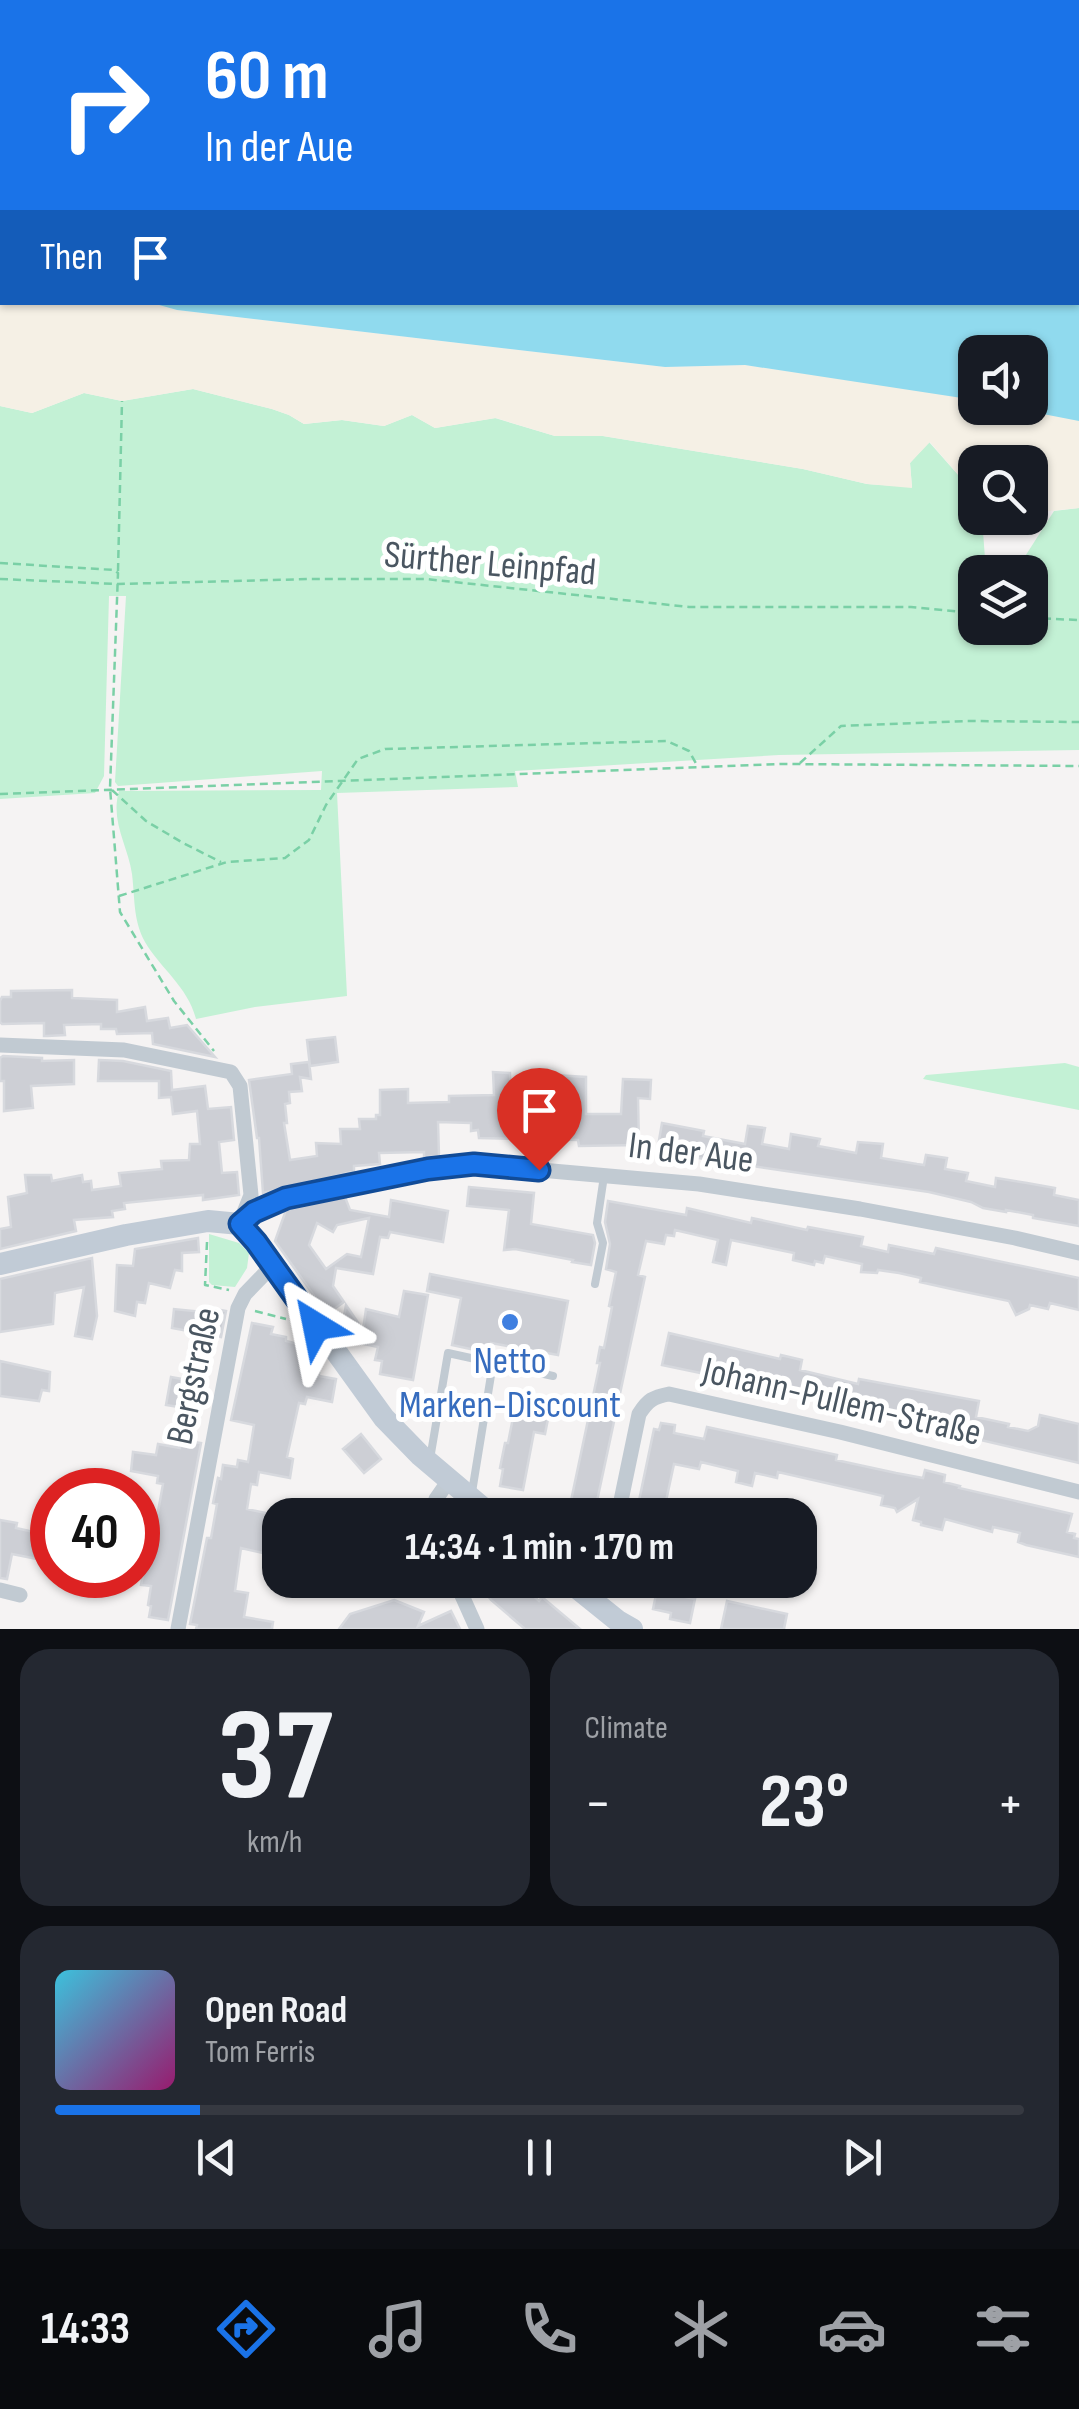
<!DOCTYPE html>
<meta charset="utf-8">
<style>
:root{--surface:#171b24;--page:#242831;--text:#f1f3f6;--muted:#9ea1a6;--line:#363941;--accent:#1a73e8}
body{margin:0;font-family:"Sofia Sans Condensed",sans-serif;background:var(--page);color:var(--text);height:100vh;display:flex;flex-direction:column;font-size:38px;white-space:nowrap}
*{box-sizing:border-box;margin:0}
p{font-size:32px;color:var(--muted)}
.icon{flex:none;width:55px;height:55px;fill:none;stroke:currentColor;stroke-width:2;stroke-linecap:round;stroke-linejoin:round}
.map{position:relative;height:1629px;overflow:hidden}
.side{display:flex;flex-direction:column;gap:20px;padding:20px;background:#0d0f14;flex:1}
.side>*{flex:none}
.hud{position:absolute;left:0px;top:0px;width:1080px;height:305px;box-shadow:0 2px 8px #0004;background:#1a73e8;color:#fff;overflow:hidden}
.tools{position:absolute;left:958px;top:335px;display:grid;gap:20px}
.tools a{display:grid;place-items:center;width:90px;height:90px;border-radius:20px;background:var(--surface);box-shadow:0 2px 8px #0004;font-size:50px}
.speed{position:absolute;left:30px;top:1468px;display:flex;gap:20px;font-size:50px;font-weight:700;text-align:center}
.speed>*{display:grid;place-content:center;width:130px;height:130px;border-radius:50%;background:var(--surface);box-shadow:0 2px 8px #0004;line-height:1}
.speed .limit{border:15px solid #d22;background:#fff;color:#111}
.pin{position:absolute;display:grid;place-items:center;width:85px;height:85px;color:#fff;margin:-102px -42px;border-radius:50% 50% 50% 0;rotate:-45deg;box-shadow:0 0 10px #0007}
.pin .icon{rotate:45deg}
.me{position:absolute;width:110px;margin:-55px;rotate:325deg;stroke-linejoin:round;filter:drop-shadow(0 0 8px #0008)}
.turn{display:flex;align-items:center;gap:35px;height:210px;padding:0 40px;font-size:45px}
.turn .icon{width:130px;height:130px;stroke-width:2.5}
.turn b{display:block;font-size:70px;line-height:85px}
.then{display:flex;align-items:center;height:95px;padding:0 40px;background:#0003;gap:20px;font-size:38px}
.big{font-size:75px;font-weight:700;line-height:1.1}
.side .card{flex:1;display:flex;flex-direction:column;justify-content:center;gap:15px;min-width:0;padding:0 35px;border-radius:30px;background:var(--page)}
.side .dial{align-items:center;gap:0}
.dial b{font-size:130px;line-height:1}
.song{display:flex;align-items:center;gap:30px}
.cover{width:120px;height:120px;border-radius:15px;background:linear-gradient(135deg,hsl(190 70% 55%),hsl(320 70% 35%))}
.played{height:10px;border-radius:5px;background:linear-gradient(90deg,var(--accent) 15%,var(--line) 15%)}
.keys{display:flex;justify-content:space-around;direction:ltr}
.heat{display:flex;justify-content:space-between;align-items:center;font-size:55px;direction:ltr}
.side .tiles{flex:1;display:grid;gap:20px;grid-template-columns:1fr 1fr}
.card:last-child{grid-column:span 2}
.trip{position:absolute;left:262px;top:1498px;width:555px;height:100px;border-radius:30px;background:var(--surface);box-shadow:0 2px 8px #0004;font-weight:700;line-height:100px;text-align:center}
.dock{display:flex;height:160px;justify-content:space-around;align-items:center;background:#090b0e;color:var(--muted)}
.dock .icon{width:70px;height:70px}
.dock .on{color:var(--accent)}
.dock b{font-size:45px;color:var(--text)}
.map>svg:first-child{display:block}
.green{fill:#c3f1d5}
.sand{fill:#f5f0e5}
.water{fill:#90daee}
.building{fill:#cdcfd5;stroke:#d7d9de;stroke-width:2.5;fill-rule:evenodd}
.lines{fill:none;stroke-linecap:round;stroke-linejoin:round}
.path{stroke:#7ad0a6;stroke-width:2.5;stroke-dasharray:8 5;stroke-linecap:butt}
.lane{stroke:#c1cad2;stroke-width:8}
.street{stroke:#c1cad2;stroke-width:15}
.secondary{stroke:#c1cbd6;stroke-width:22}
.route-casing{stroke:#114b97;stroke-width:25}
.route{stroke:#1a73e8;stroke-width:18}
.shop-dot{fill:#3f7fe0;stroke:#fff;stroke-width:4}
.labels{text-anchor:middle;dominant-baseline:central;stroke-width:10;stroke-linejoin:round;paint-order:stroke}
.street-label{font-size:38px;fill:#4a5661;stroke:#fff}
.shop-label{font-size:38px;fill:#366cbe;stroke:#fff}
</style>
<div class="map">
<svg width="1079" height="1629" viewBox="0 0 1079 1629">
<rect width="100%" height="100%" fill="#f5f3f3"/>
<path class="green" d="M193,389L272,409L289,415L304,424L342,420L384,426L412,415L435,428L495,418L555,436H603L803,469L867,484L912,487L910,463L929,442L960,477L975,489V518H982L986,572H975V628H1030V572H1015L1054,511L1079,508V750L779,755L515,771L518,787L337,793L347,996L255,1007L196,1019C188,987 161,969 145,942C133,920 135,898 132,874C128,846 110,821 119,791L321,790L322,771L118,786L115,782L126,596H109L104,776L95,793L0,799V406L32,413L84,393L122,401Z
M1065,1063L1079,1067V1110L923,1079L926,1075Z
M209,1234L239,1243L249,1253L247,1268L235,1287L212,1285L209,1282Z"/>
<path class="sand" d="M0,282H2V302L152,303L177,310L665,367L745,365L945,394L975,400V408H1012L1079,420V508L1030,513V462H975V489L960,477L930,442L910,463L912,488L867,484L803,469L603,436H555L496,418L435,428L412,415L384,426L342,420L304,424L289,415L272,409L193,389L122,401L84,393L32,413L0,406Z"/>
<path class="water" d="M0,0H1079V421L1012,408H1030V352H975V400L745,365L665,367L177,310L152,303L1078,302V2H2V282L0,281Z"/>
<path class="building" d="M72,990V998L117,1000V1012L145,1007L147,1021L168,1018L170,1028L187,1025L215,1057L153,1044L152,1033L117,1034L116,1029H101V1024L64,1025L65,1035L47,1036H44V1023L2,1024L0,1022V1001L2,997H11V991Z
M335,1037L338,1062L310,1066L307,1040Z
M3,1056L42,1058V1061L74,1060V1084L31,1086L33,1108L4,1111V1081H0V1058Z
M99,1060L123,1061L171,1071L172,1090L205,1086L208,1109L231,1107L234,1140L219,1142L222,1173L237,1172L239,1195L203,1200V1195L124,1203L125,1209L112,1211L113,1217L74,1220L76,1231L0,1249V1229L11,1227L8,1197L27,1193L25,1175H51L52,1181L82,1175L83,1182L91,1181L92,1190L121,1186L119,1173L162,1169L161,1161L189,1160L190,1144H200L197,1111L173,1114L171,1097L159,1098V1081H98Z
M309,1062L311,1079L300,1077L302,1091L289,1092L290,1103L285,1104L287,1123H284L290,1160L317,1156L316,1143L341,1144L340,1129H360L359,1119H376V1115H380V1090L408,1089V1103L449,1102V1096L494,1095L493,1072L510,1073L511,1109L554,1108L555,1075L586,1077V1114H621L623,1079L651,1080L650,1099L638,1098L639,1145L579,1146L578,1140L479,1138L478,1130L471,1131V1123L438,1122L439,1156L424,1157V1152L379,1153L380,1164L354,1166V1171L340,1175L263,1193L259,1138H257L249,1080L292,1074L291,1064Z
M662,1123L704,1131L703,1136L745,1144L748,1126L765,1128L762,1144L789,1149L791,1134L820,1139L818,1146L856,1153L858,1142L883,1144L881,1158L917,1164L924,1165L926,1155L947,1158L945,1169L968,1173L966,1181L995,1187L996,1178L1027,1183L1055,1188L1054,1195L1079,1200V1226L1033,1218V1215L1006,1210V1212L983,1208L971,1202L929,1192L657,1152Z
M469,1187L534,1193L531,1224L593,1235L595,1243L591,1265L572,1262L573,1260L515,1249L504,1250L509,1210L467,1206Z
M345,1197L350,1210L389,1217L391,1200L448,1211L443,1242L390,1232L388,1238L380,1237L373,1274L336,1268L333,1286L344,1302L327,1314L275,1241L286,1210ZM369,1218L361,1257L347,1254L326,1269L309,1245L317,1223L333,1232L337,1225Z
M608,1201L686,1215L687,1208L751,1223L752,1218L807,1230L808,1227L863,1237L861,1246L888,1252L889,1245L934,1254L936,1248L1079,1278V1310L1050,1303L1048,1309L1030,1305L1029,1309L1016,1315L1009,1301L956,1290L920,1282L921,1278L899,1273L878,1270L877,1273L861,1272L862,1264L825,1256L823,1263L815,1261L814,1265L793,1260L794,1253L731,1240L726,1265L713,1262L718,1240L675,1230L674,1236L666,1235L664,1244L646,1241L638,1275L645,1277L594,1515H568L600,1363H597L600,1347L604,1348L612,1307L609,1306L616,1272L606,1269L610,1244L605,1222Z
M198,1238L199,1252L182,1253V1271L175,1270L170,1288L149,1283L145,1303L137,1302L135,1316L115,1311L117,1265L133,1266L135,1249Z
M92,1258L97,1316L92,1339L75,1336L84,1287L55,1293L53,1324L0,1332V1279Z
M430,1274L568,1301L558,1355L491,1343L489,1353L452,1345L461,1298L427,1291Z
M404,1291L428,1295L413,1380L380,1374L382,1361L375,1360L378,1347L350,1341L351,1336L341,1333L346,1305L363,1330L366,1309L399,1317Z
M204,1307L226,1311L221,1337L172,1328L174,1309L203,1312Z
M252,1323L273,1327L271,1334L286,1337V1341L315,1348L312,1367L319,1371V1376L336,1379L332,1402L307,1397L305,1404L299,1403L287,1457L293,1459L290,1478L259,1472L257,1485L251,1484L247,1509L280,1516V1557L241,1548L235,1591L248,1593L244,1617L273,1622L272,1629H196L197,1625L190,1624L207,1538H211L217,1504L213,1503L218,1478L221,1479L223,1465L237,1467L238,1460L248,1462L254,1425L231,1420Z
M669,1333L780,1359L781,1355L802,1360L800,1370L858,1384L859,1379L979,1401L976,1417L1009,1424L1008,1427L1028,1431L1038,1426L1040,1415L1079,1424V1463L908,1423L909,1416L833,1399L832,1404L766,1386L765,1390L756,1389L709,1379L710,1375L662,1365Z
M0,1361L50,1372L49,1391L42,1390L39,1401L0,1396Z
M171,1377L188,1380L185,1408L166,1405Z
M518,1392L552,1399L545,1434L534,1432L523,1490L500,1486L503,1469L500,1468L505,1443H508Z
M661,1423L675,1425L674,1433L704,1439L707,1427L837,1455L836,1460L896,1473L923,1478L925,1470L945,1475L944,1482L960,1486L959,1488L1072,1514L1067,1532L1075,1534L1074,1538L1079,1539V1557L1026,1545L1018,1542L1020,1533L993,1527L992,1532L945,1519L942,1530L921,1525V1522L913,1520L918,1499L897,1512L895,1508L881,1505L883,1496L778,1472L777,1478L755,1473L752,1486L736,1482L738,1471L701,1462L699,1469L674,1464L663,1515H636L654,1429L659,1430Z
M361,1434L381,1459L364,1473L343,1449Z
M181,1440L201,1443L168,1620L149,1617L151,1606L148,1605L151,1586L141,1585L148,1549H150L153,1527L155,1528L163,1484L157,1483L158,1476L131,1471L133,1452L156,1455L158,1444L180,1448Z
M0,1520L17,1523L16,1528L52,1536V1562L12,1554L7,1579L0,1578Z
M476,1580H515L539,1601L542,1597L580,1629H525L491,1600Z
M659,1580H674L671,1594L695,1599L690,1623L670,1619L671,1613L653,1609Z
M394,1600L424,1612L418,1626L451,1611L460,1629H339L350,1614Z
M727,1601L787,1614L784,1629H721Z"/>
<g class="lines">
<path class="path" d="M0,563L114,570L118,573L110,788L120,912L174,1001L214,1051
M118,571L122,401
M0,579L118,584L311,579H426L689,607H911L975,613
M1030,618L1079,620
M800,763L841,726L967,721L1079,722
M112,790L146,821L183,843L221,862
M0,794L782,764L1079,766
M119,896L227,862L285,858L309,840L326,805L358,759L385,749L667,741L689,751L698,767
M207,1242L205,1285L229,1290
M255,1311L286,1319"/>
<path class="lane" d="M595,1284L603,1243L597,1223L604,1176
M430,1459L448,1353L553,1376
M472,1492L493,1363"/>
<path class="street" d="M0,1045L124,1050L231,1072L240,1086L251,1195L241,1220
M240,1224L253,1212L286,1198L427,1169L473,1164L699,1184L860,1209L1015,1238L1079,1253
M432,1515L436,1499L450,1479
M618,1515L639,1414C648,1400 653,1397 669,1394L840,1432L1079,1492
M455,1580L477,1629
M0,1590L20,1595
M588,1597L599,1580
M178,1629L238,1308L245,1294L273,1265"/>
<path class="secondary" d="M0,1264L126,1235L208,1221L240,1224L257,1242L384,1418L420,1455L491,1515
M567,1580L618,1621L632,1629"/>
</g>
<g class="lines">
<g class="route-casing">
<path id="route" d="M316,1326L256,1242L240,1224L254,1212L286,1198L428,1169L474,1164L539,1170"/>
</g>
<use href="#route" class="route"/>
</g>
<circle class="shop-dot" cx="510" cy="1322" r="10"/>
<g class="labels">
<g class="street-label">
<text transform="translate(490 564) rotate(5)">Sürther Leinpfad</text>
<text transform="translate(691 1153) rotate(7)">In der Aue</text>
<text transform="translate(194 1376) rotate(-78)">Bergstraße</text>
<text transform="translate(842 1402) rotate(13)">Johann-Pullem-Straße</text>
</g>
<g class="shop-label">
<text x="510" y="1361">Netto<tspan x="510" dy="44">Marken-Discount</tspan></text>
</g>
</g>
</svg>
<div class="tools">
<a><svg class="icon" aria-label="sound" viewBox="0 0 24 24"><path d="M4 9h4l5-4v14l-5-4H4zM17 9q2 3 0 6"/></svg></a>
<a><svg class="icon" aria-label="search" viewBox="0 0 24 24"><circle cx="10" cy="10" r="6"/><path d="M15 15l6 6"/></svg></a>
<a><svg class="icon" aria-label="layers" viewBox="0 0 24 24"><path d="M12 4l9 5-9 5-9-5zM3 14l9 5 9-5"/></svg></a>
</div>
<div class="speed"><div class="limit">40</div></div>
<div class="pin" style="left:539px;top:1170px;background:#d93025"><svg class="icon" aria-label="arrive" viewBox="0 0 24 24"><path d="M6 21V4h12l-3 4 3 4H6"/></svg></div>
<svg class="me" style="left:316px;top:1326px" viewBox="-20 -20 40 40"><path d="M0-17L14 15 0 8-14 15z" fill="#1a73e8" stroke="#fff" stroke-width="4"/></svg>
<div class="trip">14:34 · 1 min · 170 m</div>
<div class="hud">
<div class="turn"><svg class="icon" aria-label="right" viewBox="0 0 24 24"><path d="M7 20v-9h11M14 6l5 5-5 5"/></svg><div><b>60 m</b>In der Aue</div></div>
<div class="then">Then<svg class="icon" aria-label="arrive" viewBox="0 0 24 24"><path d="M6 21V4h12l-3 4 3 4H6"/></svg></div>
</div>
</div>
<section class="side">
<div class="tiles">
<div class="card dial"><b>37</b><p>km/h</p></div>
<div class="card"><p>Climate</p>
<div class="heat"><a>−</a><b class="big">23°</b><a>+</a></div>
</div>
<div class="card">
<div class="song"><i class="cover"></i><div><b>Open Road</b><p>Tom Ferris</p></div></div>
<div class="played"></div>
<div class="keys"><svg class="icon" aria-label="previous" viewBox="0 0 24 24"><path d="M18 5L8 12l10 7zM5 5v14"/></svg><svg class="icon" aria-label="pause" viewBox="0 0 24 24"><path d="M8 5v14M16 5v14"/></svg><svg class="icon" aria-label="next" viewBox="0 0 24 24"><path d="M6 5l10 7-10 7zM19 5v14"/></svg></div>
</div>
</div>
</section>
<nav class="dock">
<b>14:33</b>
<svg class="icon on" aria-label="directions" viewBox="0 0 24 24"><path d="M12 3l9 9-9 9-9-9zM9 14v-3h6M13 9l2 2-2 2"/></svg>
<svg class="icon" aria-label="music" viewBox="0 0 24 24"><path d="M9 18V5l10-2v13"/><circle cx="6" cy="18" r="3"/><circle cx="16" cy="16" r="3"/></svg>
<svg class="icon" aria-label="phone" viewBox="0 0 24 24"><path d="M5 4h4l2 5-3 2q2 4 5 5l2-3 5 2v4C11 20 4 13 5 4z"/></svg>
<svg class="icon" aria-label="climate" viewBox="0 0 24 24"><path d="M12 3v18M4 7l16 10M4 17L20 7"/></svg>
<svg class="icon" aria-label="car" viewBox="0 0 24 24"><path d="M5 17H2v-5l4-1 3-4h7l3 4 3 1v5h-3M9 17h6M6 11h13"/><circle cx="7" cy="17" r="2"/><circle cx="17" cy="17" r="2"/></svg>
<svg class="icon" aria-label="filters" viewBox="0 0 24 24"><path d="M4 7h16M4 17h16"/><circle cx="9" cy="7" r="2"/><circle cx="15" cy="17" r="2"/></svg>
</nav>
